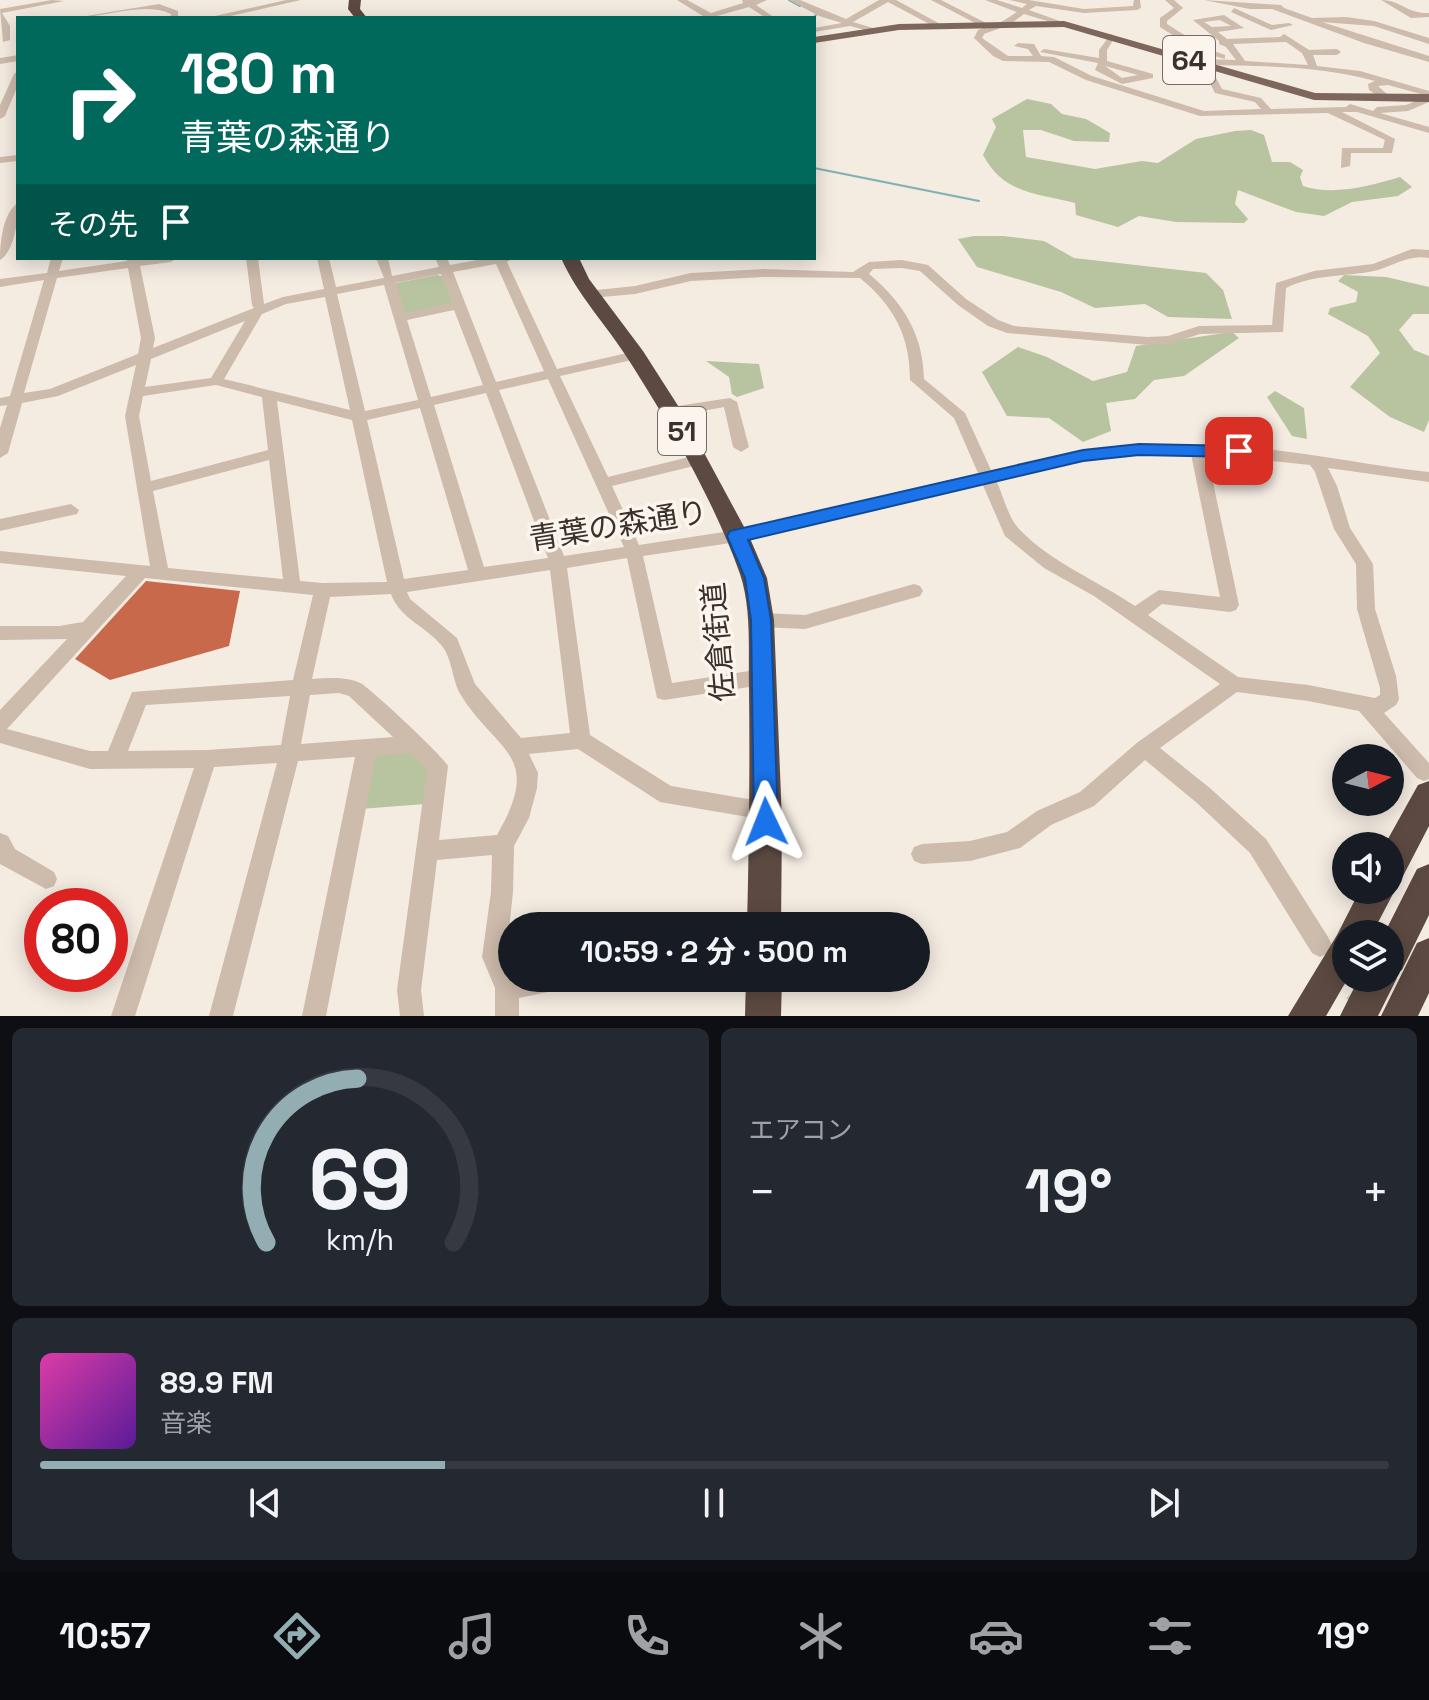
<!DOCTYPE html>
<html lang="ja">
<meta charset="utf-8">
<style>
:root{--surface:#171b24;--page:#242831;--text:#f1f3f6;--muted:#9ea1a6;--line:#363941;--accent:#92aeb2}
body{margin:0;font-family:"Space Grotesk","Noto Sans JP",sans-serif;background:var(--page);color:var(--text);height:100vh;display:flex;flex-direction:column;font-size:30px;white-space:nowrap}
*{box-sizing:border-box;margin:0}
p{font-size:26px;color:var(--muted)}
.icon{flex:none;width:44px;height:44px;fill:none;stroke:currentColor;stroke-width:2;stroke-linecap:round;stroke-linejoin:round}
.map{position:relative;height:1016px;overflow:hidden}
.panel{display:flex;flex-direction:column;gap:12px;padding:12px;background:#0d0f14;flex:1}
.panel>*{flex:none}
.hud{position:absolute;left:16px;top:16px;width:800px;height:244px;border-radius:0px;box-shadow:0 4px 20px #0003;background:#00695c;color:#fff;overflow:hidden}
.needle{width:52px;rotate:83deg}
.buttons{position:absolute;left:1332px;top:744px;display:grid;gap:16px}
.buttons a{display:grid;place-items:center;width:72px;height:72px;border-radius:50%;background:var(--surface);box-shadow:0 4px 20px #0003;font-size:40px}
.speed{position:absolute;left:24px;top:888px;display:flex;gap:16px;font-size:40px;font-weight:700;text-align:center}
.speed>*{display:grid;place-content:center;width:104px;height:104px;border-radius:50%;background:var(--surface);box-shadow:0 4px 20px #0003;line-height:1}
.speed .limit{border:12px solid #d22;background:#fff;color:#111}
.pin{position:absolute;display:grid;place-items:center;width:68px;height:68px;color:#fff;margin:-34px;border-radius:16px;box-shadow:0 4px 12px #0006}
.me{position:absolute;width:88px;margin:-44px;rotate:358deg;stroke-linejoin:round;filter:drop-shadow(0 0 6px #0008)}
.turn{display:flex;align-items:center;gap:28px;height:168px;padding:0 32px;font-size:36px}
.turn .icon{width:104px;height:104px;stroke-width:2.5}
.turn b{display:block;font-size:56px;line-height:68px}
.then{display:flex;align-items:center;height:76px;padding:0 32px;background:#0003;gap:16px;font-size:30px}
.big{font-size:60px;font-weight:700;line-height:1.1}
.panel .card{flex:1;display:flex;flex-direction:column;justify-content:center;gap:12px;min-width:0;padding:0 28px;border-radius:12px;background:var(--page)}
.panel .dial{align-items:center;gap:0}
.dial svg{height:208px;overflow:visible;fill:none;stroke:var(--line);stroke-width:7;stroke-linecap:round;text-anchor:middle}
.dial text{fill:var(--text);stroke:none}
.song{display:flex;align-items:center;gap:24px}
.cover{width:96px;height:96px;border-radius:12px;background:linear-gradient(135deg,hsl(320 70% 55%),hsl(270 70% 35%))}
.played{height:8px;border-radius:4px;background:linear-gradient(90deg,var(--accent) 30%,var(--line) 30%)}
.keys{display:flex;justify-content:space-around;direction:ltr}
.heat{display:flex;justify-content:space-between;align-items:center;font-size:44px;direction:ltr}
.panel .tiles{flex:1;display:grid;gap:12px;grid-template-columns:1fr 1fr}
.card:last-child{grid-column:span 2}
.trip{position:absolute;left:498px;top:912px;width:432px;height:80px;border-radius:40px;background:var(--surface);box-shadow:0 4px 20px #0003;font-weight:700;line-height:80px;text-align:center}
.menu{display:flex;height:128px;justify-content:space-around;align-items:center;background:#090b0e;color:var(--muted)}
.menu .icon{width:56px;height:56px}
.menu .current{color:var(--accent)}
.menu b{font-size:36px;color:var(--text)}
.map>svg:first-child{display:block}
.green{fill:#b8c4a0}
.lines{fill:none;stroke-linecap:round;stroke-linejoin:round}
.stream{stroke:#7fb0b2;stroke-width:2}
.building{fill:#c8694b}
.minor-tunnel{stroke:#cfc6bd;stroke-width:22;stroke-dasharray:22 11;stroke-linecap:butt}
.minor{fill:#cdbbac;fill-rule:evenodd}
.major{fill:#7d675c;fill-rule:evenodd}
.highway{fill:#5c4a42;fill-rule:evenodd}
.route{fill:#1a73e8;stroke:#114b97;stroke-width:2}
.labels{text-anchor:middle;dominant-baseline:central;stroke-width:7;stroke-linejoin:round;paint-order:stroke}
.shield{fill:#fbf5ee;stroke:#756b66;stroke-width:2}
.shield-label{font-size:28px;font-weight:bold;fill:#3b302b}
.street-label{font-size:30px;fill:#3b302b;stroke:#fbf5ee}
</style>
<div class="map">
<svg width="1429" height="1016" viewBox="0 0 1429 1016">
<rect width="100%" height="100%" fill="#f4ebe1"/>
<path class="green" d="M1027,99L1051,104L1062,114L1086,119L1110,133L1109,142L1074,141L1041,130H1023L1026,157L1095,169L1142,161L1158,163L1196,139L1235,131L1251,130L1264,135L1272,162H1290L1303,170L1300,177L1303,186C1334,196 1369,186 1400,177L1412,187L1398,196L1352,202L1324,216L1296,212L1238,190L1235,204L1248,219L1244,223L1176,222L1139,216L1118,227L1076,215L1075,203C1036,193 1004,194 983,155L996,127L992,119Z
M974,236H1003L1044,241L1074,258L1206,273L1223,290L1232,319L1168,317L1145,304L1095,308L1061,292L977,267L958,239Z
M437,275L442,276L454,304L405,316L394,286L397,283Z
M1344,275L1386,277L1429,287V314H1413L1399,330L1414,350L1429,356V420L1424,432L1390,417L1350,387L1380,353L1368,336L1328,314L1330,308L1356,302L1358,292L1338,281Z
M1232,332L1239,338L1184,376L1154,380L1135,399L1106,403L1111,431L1083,442L1049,418L1007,416L982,372L1018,347L1047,357L1093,381L1127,372L1136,346Z
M706,361L759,364L764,388L737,397L732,394L729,377Z
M1275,391L1304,408L1307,439L1292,436L1267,397Z
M413,749L429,765L425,804L360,809L370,755Z"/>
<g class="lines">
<path class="stream" d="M789,0L800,6
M813,18L816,15
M814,168L979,201"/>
</g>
<path class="building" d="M146,581L240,591L229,646L110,680L75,659Z"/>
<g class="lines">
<path class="minor-tunnel" d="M1335,965L1374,1016"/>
<path class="minor" d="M52,0L64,1L2,13L10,26V40L3,42L0,9Z
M286,0H301L222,18H206Z
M677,0H687L711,13L743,3L742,0H767L756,5L775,18H766L749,7L717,16L718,18H706Z
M789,0H800L846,19L879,0H896L942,25L935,27L888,2L853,22L873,28V32L850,26L814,32V28L842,23L819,16Z
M931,0H941L986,23L979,25Z
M985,0H997L1022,8L1027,4L1010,0H1029L1084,9L1133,6L1134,0H1140L1141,8L1137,10L1084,13L1036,6L1029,10L1068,24L1064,26L1024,14L1009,25L984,34L982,38L1008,56H1033L1028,49L1014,46L1018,43L1034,44L1041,56L1054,57L1092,76L1204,111L1261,109L1255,102L1215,93L1201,65L1191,62L1195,59L1236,60L1226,47L1219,44V41L1193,20L1224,15L1244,28L1218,32L1227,39L1280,37L1284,34L1309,50L1337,49L1341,52L1337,55H1313L1317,66L1360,71L1429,91V102L1408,111L1380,113L1429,127V133L1357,112H1342L1395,139L1392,153H1351L1350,166L1341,168L1342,148H1383L1385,140L1328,113L1200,116L1086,80L1049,62L1003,61L993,56L974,38L978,30L1003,21L1017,12ZM1220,20L1231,26L1212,27L1204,22ZM1286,42L1302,53L1308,65L1245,61L1233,44ZM1209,65C1264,66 1322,66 1375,81L1368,84L1369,90L1382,99L1390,97L1378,86L1388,85L1428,96L1406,105L1377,107L1373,111L1350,104L1346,107L1271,109L1261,98L1222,89Z
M1165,0H1174L1183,8L1167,21V24L1205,48L1225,55V59L1199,52L1160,27V18L1174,8Z
M1204,0L1281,5L1284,8L1312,18L1346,17L1374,21L1429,38V44L1374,26L1322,22L1429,56V62L1364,43L1272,9H1250Z
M1381,0C1401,0 1407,14 1429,13V17L1411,18Z
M159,4L178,11V18H170L171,14C142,1 105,18 74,18Z
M1234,8L1272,25L1289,23L1293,25L1271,30L1231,12Z
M1111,34L1115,37L1107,50V61L1153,74V78L1122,84L1095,70L1098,63L1040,52L1044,49L1099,58V50ZM1105,66L1138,75L1122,78Z
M18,55V61L0,64V58Z
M18,71V85L5,116L0,119V105L14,74Z
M18,155V161L0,163V157Z
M18,203C18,219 15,251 0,260C0,243 3,212 18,203Z
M1412,249L1429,250V258C1408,254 1394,266 1374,271C1344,277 1314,274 1286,288L1283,332L1200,334L1169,344L1148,345L1007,333L988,326L958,305L920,271L902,268L873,269L869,274C903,302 923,334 924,379L965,413L991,470C1066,453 1139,441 1216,445C1288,448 1358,464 1429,472V482L1328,468L1337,486L1350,528L1373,564L1375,609L1396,676L1399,699L1396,705L1384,713L1429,763V779L1424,781L1417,778L1359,711L1308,701L1237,692L1160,748L1211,789L1266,839L1328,937L1332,945L1328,953L1320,957L1312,953L1250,853L1197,803L1145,760L1094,806L1051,825L1020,848L970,861L922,864L914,861L911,854L914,847L922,844L970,841L1007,832L1037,811L1080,792L1138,742L1220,684L1094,596L1044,568L1005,536L982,483L737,542L643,556L672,683L762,669L769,672L771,677L769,682L762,685L664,700L657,698L627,558L567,568L590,735L671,786L765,802L772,804L775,811L772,818L765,820L660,802L578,749L529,754L538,773L537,788L529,818L514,846L513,892L506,957L512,978H582L578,986L519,998V1016H495V988L482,957L491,892L492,855L437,860L421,990L424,1016H400L397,990L427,769L410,753L376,756L326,1016H302L355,757L298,761L233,1016H209L277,763L214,767L135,1016H111L194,768L90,769L0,743V710L67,639L0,640V626H59L83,622L126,576L0,563V551L150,566L125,416L136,365L58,396L22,403L8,453L0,458V428L7,405L0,406V398L10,396L44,280L0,287V279L47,273L51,258H63L59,271L127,261L126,258H177L171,262L140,266L155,338L153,348L254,308L252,305L246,258H258L264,304L283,297L324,289L317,258H329L336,287L384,278L376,258H388L392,276L439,267L435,258H447L450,265L488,258H513L507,262L557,369L636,351L643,355L641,358L560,376L608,477L697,455L705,460L702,464L612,486L639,545L737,530L978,473L954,418L910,380C910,336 894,306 860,278L764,277L691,281L635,294L591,298L585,294L587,291L635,286L691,273L764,269L853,272L869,262L902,260L928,265L966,299L998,320L1014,326L1148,337L1168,336L1199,326L1272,325L1276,283L1314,271L1373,264ZM496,264L544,371L496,382L453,272ZM128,268L141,338L138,354L50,389L24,393L57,278ZM441,274L452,303L405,313L396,283ZM384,285L418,400L365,411L337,294ZM325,297L350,410L224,379L262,314L286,304ZM454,310L483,385L431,397L407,320ZM245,321L211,378L145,387L151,359ZM548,379L624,547L564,556L499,390ZM216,385L262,397L268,450L151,481L139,416L143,396ZM486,393L548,558L484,567L434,405ZM277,401L352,420L387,582L323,583L300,581ZM420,408L468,570L404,579L367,420ZM1150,454H1191L1220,597L1159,590L1135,606C1098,581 1052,563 1020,530C1008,518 1003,495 996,480L1060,464ZM1207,454L1310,465L1315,472L1334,529L1356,564L1357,609L1380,688V695L1375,698L1308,685L1238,677L1148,615L1162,604L1230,612L1236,610L1239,605ZM269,460L283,579L168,568L153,491ZM550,570L570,733L521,738L475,684L457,638L410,599L407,592ZM145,578L313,595L293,680L132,692L108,751H90L7,729ZM391,594C400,619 426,626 442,646C452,658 452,678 459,692C495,753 545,752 497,835L439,840L448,766C443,756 374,692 362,684C347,676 329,678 312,679L330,597ZM339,693L349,696L393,737L301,744L310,695ZM290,696L281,745L207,750L128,751L146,705Z
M730,398L737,402L749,447L741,452L733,447L724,407L671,417L664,412L671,407Z
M71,504L79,510L77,514L0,531V519Z
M914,584L920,586L923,591L920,596L805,629L761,627L755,625L752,620L755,615L761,613L805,615Z
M0,833L8,836L15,849L54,872L57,879L54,886L46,889L0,864Z"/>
<path class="major" d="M1064,21L1315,93L1429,94V102L1314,100L1064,27L899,30L814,43V37L899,24Z"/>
<path class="highway" d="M349,0H361L360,9L367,18H355L348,9Z
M561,258H579L589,279L643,351L682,412L749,536L767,578L774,620L782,822L781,926H747C749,847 750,768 749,689C748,652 752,610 740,574C716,505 668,421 628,359C606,324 578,296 561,258Z
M1429,781V826L1402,878L1391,882L1395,890L1372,934H1346V978H1348L1326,1016H1288L1337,935L1360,890H1390V846H1384L1418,785Z
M1429,864V915L1402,970L1395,973L1397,978L1378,1016H1340L1359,978H1390V934H1384L1417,869Z
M1429,938V993L1418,1016H1381L1417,943Z
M746,978H782L781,1016H745Z"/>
</g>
<path class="route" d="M1139,444L1239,446L1248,451L1239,457L1139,455L1083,461L748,540L764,578L771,620L778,822L774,829L766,833L757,829L754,822L751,620L745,578L727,536L730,531L1083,450Z"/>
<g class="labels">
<g class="shield">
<rect x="1163" y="36" width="52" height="48" rx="6"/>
<rect x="658" y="407" width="48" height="48" rx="6"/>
</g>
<g class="shield-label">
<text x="1189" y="60">64</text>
<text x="682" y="431">51</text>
</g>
<g class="street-label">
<text transform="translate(618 525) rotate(-9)">青葉の森通り</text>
<text transform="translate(718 642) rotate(-95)">佐倉街道</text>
</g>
</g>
</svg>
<div class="buttons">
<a><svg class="needle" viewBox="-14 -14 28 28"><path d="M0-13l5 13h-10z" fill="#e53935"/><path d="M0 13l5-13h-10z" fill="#9ea1a6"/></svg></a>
<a><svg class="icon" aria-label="sound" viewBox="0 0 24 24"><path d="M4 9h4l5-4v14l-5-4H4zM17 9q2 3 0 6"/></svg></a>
<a><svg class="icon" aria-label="layers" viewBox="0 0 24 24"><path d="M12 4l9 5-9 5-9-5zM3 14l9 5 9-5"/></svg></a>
</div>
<div class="speed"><div class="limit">80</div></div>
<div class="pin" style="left:1239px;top:451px;background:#d93025"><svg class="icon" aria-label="arrive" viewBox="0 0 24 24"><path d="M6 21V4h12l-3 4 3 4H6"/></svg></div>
<svg class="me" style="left:766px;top:822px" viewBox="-20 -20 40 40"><path d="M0-17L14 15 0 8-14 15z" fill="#1a73e8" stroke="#fff" stroke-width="4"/></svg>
<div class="trip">10:59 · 2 分 · 500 m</div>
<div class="hud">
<div class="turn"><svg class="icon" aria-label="right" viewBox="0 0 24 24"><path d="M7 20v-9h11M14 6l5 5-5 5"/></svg><div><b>180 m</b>青葉の森通り</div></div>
<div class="then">その先<svg class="icon" aria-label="arrive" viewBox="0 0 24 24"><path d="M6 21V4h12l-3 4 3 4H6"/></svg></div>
</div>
</div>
<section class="panel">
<div class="tiles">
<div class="card dial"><svg viewBox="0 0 100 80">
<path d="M14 69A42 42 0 1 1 86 69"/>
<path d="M14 69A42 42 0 0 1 49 6" stroke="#92aeb2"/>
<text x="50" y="56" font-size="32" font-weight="700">69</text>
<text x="50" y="72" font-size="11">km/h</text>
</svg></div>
<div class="card"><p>エアコン</p>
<div class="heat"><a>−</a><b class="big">19°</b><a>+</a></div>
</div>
<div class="card">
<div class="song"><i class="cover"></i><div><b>89.9 FM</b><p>音楽</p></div></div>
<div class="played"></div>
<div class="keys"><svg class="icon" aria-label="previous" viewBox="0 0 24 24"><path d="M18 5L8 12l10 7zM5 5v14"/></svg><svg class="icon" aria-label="pause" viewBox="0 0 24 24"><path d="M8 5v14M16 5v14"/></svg><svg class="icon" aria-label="next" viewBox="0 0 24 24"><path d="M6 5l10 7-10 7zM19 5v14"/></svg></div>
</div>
</div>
</section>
<nav class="menu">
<b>10:57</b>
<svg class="icon current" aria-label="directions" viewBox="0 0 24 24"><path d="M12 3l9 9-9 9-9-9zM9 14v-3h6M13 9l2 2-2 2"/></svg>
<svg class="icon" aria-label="music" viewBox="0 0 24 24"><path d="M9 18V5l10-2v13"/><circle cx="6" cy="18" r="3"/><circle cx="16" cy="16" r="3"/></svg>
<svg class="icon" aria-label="phone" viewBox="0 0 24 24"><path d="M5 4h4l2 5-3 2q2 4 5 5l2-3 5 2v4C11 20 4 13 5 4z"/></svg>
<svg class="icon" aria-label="climate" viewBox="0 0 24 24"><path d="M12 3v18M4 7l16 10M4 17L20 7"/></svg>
<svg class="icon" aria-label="car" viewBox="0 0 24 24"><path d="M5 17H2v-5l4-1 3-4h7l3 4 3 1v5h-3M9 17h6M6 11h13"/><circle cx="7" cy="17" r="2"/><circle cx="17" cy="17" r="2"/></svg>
<svg class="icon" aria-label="filters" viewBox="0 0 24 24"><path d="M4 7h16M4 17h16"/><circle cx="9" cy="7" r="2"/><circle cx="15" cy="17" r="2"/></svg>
<b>19°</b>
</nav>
